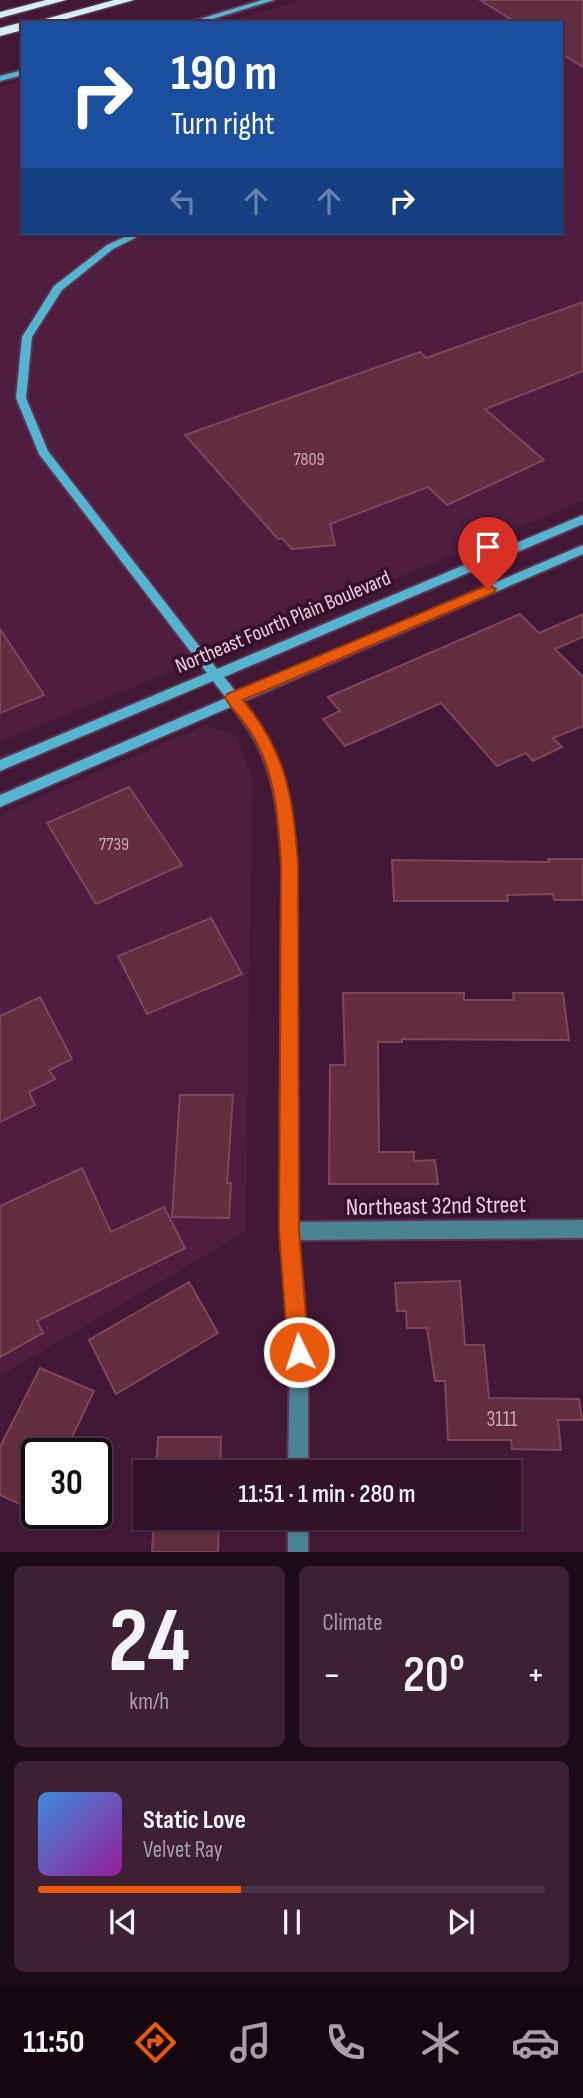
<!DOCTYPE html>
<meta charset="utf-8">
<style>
:root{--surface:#321228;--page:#3d2034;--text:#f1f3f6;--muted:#a89ea8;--line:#4d3245;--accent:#ea580c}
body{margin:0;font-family:"Sofia Sans Condensed",sans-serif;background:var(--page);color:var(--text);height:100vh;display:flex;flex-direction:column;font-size:26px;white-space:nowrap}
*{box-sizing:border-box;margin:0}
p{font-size:23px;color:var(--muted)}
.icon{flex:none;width:38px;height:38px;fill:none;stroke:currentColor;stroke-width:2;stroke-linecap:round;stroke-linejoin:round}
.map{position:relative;height:1552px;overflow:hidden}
.drawer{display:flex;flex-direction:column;gap:14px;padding:14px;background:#1c0a16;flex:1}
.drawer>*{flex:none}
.top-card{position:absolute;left:21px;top:21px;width:542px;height:214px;border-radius:0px;box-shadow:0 2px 5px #0004,0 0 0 2px var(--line);background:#1a4fa0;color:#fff;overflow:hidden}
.speed{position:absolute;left:21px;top:1438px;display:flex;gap:14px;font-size:35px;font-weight:700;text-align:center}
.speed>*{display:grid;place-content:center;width:91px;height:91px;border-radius:50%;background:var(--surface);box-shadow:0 2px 5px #0004,0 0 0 2px var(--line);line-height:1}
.speed .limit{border:4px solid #111;border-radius:10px;background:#fff;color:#111}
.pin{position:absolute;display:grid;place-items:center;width:60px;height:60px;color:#fff;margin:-72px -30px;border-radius:50% 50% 50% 0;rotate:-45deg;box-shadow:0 0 7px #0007}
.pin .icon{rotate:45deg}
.me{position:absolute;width:77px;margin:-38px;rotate:356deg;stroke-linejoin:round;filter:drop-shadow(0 0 5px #0008)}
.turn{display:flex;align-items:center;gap:24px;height:147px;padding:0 35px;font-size:32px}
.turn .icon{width:91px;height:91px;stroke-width:2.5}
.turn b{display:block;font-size:49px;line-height:60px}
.lanes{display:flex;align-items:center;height:66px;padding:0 35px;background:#0003;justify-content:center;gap:35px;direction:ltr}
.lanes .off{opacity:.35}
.big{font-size:52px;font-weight:600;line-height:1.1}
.drawer .card{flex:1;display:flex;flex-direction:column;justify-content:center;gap:10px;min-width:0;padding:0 24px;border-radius:10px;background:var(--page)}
.drawer .dial{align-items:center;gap:0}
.dial b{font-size:91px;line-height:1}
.song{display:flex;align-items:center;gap:21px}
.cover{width:84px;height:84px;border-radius:10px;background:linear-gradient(135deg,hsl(210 70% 55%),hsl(300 70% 35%))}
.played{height:7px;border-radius:4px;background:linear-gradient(90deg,var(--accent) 40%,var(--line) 40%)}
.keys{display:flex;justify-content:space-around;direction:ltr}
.heat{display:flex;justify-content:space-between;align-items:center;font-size:38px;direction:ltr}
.drawer .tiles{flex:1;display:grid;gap:14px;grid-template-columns:1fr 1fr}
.card:last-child{grid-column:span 2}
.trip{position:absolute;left:133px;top:1460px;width:388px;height:70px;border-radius:0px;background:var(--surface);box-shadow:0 2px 5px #0004,0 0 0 2px var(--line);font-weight:600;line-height:70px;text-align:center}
.menu{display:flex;height:112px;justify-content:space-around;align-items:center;background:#140710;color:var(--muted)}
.menu .icon{width:49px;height:49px}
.menu .selected{color:var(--accent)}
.menu b{font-size:32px;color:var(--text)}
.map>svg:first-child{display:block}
.built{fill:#4e1d40}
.building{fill:#612d3f;stroke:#7d4758;stroke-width:2}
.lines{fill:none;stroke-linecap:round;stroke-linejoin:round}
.street-casing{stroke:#5d3552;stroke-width:4}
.secondary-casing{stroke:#5d3552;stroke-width:4}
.highway-casing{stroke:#5d3552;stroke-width:3}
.street{fill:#4a8394;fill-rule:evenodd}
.secondary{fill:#55b5d1;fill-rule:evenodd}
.highway{fill:#d4eef6;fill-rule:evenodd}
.route{fill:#ea580c;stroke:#983908;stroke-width:2}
.labels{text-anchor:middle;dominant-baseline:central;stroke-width:7;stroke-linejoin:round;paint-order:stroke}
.number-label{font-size:18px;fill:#c9a7b9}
.street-label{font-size:21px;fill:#ecd0e2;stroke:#370e2c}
.near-number-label{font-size:21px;fill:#c9a7b9}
.near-street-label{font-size:24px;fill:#ecd0e2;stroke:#370e2c}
</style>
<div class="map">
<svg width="583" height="1552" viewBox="0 0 583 1552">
<rect width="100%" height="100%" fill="#421836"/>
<path class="built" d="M302,0H583V501L0,742V87L23,80V233H562V23H223Z
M205,725L236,735L253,779L245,1232L0,1376V814Z"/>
<path class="building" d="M480,0H583V67L562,54V23H517Z
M583,302V371L485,409L544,460L447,505L428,487L330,524L335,545L292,549L282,538L278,539L185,435L420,352L426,358Z
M520,614L539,633L583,614V637L555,649L583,677V726L553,738L562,747L533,761L526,753L497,766L441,703L345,746L323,719L340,711L328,697Z
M0,629L44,695L0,713Z
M129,787L182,865L96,904L47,823Z
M548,859H583V900H554L553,894L507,895L508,901H394L392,860L549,862Z
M211,918L242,974L147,1014L118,956Z
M343,993H464V1000H514L513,993H563L569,1040L402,1039V1042H378L379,1152H414V1161L435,1160L438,1184H329L330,1065H345Z
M40,997L72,1059L49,1070L55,1079L29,1092L35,1105L0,1122V1016Z
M180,1095H233L227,1183H231L229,1218L172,1217Z
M82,1168L111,1232L164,1207L185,1248L37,1321L43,1333L0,1357V1206Z
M460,1281L465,1345H484L489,1398L579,1399L582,1420H558L561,1450L512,1449L511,1440H448L445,1381H435L427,1328H407L406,1311H397L395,1283Z
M189,1282L218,1333L116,1394L89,1340Z
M40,1368L94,1391L64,1454H37V1512L0,1495V1447Z
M158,1437H221L220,1472H156Z
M154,1517H219L218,1552H152Z"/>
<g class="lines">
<g class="street-casing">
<path id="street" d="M233,693C241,696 246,705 252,713C285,758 293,809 296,864L298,1222L583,1220V1238L299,1240L308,1351V1472H288L290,1351L280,1231L282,864C279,822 276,781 256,743C248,727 236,713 226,698Z
M288,1517H308V1552H288Z"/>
</g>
<g class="secondary-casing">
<path id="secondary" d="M262,0H274L200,23H187Z
M23,70V75L0,81V76Z
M133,233H145L113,249L62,290L32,337L26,398L48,451L217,669L583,515V524L224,677L237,693L583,545V554L0,807V795L226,698L213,681L0,771V760L207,673L39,454L16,398L22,337L54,286L107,245Z"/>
</g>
<g class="highway-casing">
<path id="highway" d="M46,0H66L0,18V12Z
M114,0H134L52,23H31Z
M23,22V30L0,36V28Z"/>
</g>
<use href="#street" class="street"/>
<use href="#secondary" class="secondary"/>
<use href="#highway" class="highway"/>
</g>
<path class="route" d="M488,585L496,589L493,593L243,700C287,753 293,798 298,864L299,1231L309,1352L306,1359L299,1362L291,1359L288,1352L279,1231L281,864C278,817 276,769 248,728C241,718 232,709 225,698L227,694Z"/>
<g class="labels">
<g class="number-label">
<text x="309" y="459">7809</text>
<text x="114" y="844">7739</text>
</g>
<g class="street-label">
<text transform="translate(283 622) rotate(-23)">Northeast Fourth Plain Boulevard</text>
</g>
<g class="near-number-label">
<text x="502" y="1419">3111</text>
</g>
<g class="near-street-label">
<text transform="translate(436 1206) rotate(-1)">Northeast 32nd Street</text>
</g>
</g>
</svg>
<div class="speed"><div class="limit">30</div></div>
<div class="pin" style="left:488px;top:589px;background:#d93025"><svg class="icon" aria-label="arrive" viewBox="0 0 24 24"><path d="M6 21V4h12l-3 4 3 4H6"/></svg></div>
<svg class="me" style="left:299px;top:1352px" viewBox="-20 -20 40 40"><circle r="17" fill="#ea580c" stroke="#fff" stroke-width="3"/><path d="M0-11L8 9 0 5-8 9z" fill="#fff"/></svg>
<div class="trip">11:51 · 1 min · 280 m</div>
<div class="top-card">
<div class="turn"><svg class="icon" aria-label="right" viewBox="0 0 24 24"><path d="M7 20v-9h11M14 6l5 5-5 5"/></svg><div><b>190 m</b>Turn right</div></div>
<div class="lanes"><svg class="icon off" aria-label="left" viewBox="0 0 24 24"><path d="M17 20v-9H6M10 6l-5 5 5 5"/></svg><svg class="icon off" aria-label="ahead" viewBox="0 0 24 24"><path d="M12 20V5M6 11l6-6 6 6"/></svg><svg class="icon off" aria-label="ahead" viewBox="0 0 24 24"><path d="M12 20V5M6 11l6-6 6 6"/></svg><svg class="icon" aria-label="right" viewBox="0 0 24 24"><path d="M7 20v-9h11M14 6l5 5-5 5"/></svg></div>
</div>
</div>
<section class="drawer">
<div class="tiles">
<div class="card dial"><b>24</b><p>km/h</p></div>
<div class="card"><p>Climate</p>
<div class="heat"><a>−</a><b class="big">20°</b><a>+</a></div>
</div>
<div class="card">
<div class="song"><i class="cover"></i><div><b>Static Love</b><p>Velvet Ray</p></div></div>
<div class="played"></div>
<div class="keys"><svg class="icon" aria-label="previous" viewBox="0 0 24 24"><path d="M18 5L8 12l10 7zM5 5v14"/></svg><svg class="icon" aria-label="pause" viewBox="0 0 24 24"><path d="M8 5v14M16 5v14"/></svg><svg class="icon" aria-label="next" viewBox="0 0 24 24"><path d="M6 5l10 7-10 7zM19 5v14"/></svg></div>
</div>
</div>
</section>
<nav class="menu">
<b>11:50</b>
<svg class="icon selected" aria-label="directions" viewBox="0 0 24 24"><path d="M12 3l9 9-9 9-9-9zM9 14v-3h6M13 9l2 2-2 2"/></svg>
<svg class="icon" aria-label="music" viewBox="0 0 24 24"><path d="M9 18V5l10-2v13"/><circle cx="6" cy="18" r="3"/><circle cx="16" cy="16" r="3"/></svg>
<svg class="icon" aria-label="phone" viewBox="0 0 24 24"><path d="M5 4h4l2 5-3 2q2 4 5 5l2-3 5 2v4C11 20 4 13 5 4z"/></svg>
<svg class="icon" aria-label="climate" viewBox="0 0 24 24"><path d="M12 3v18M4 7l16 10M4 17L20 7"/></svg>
<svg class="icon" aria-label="car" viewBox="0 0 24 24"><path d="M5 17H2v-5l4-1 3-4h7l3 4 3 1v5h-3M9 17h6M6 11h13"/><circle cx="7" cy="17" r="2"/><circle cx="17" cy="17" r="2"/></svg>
</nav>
